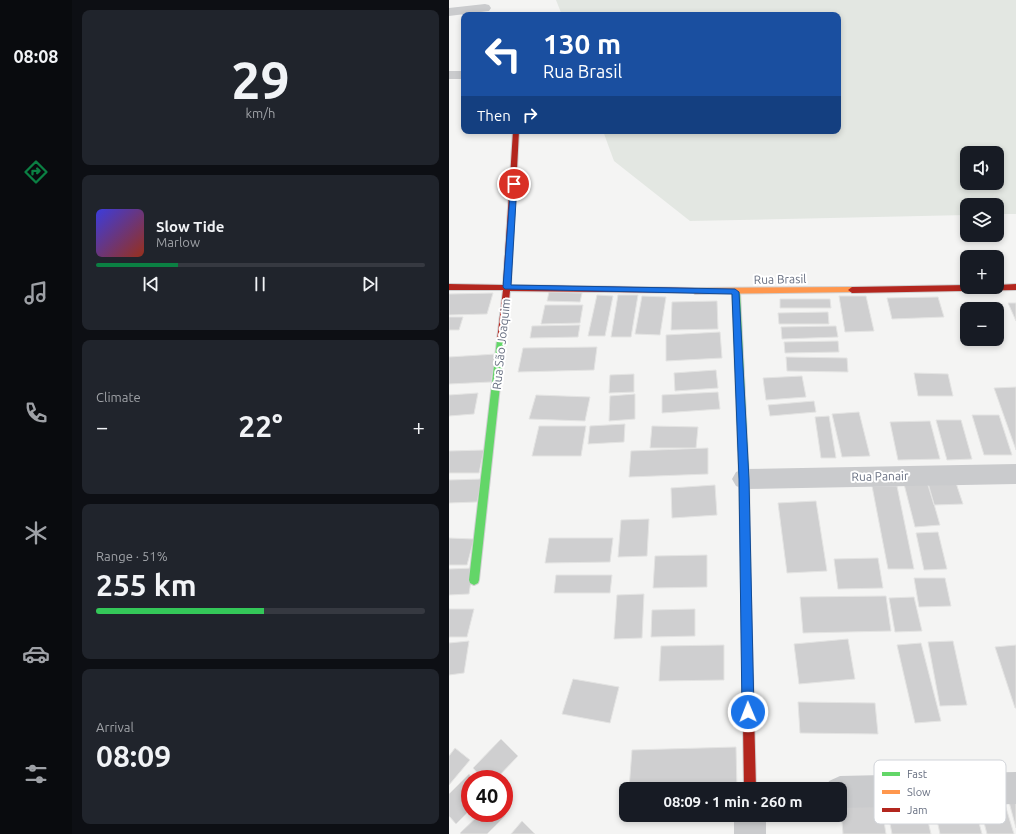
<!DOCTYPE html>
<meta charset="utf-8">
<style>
:root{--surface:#171b24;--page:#20242c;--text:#f1f3f6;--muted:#9ea1a6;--line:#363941;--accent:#0b8043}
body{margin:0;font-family:Ubuntu,sans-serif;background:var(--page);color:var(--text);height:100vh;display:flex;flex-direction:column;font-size:15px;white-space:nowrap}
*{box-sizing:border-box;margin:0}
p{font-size:13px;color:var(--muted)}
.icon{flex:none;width:22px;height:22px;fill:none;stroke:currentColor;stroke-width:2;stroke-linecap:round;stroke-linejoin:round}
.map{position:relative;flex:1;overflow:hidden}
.side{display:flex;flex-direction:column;gap:10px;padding:10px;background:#0d0f14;width:377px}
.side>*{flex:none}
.top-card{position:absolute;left:12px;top:12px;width:380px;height:122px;border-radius:8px;box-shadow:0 2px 6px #0003;background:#1a4fa0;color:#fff;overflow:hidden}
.controls{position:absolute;left:511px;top:146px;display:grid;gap:8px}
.controls a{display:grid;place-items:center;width:44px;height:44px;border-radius:8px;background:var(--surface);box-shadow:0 2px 6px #0003;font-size:20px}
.speed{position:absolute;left:12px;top:770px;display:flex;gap:8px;font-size:20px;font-weight:700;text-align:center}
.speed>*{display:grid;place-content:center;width:52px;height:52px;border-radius:50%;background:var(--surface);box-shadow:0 2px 6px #0003;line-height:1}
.speed .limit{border:6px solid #d22;background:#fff;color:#111}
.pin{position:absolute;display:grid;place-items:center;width:34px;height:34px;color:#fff;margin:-17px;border:2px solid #fff;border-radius:50%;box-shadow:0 1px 4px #0007}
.me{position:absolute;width:44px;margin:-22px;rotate:359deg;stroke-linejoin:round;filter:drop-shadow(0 0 3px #0008)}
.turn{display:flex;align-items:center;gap:14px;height:84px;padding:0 16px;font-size:18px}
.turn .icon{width:52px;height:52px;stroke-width:2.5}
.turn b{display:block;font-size:28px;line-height:34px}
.then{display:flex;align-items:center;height:38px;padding:0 16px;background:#0003;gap:8px;font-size:15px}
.big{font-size:30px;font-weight:700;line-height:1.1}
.side .tile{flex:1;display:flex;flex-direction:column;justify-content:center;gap:6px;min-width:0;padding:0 14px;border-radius:8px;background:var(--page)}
.side .dial{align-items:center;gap:0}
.dial b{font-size:52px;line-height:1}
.song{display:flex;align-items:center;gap:12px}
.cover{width:48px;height:48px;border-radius:6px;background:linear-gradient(135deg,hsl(240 70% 55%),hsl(10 70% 35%))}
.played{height:4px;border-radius:2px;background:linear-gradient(90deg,var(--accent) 25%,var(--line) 25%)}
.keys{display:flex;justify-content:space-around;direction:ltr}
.heat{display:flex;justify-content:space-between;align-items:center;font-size:22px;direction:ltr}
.charge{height:6px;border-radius:3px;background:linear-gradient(90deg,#34c759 51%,var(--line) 0)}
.trip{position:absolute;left:170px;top:782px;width:228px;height:40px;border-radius:8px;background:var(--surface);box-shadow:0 2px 6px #0003;font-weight:700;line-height:40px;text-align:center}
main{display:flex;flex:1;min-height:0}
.menu{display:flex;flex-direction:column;width:72px;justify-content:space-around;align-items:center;background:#090b0e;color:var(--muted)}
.menu .icon{width:28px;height:28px}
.menu .on{color:var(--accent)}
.menu b{font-size:18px;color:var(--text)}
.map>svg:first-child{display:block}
.green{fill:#e3e7e2;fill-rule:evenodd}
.building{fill:#cfcfd0;stroke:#e4e4e3}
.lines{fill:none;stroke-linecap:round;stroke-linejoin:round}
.fast-casing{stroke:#d0d0d1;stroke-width:2}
.slow-casing{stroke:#d0d0d1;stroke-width:2}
.jam-casing{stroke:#d0d0d1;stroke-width:2}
.street{fill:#cacbcd;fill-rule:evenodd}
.fast{fill:#63d668;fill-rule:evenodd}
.slow{fill:#ff974d;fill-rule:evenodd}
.jam{fill:#b3261e;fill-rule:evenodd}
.route{fill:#1a73e8;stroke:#114b97}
.labels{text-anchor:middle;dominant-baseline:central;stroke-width:4;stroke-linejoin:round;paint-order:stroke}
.street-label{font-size:12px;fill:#676f81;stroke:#fff}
.key{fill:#fff;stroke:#d1d4d9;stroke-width:1}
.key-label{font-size:11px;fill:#676f81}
</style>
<main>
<nav class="menu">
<b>08:08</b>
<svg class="icon on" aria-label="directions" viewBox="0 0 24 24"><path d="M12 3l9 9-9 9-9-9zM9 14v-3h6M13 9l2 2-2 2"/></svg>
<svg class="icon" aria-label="music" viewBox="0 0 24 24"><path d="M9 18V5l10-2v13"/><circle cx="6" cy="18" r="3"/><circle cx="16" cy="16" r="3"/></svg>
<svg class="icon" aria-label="phone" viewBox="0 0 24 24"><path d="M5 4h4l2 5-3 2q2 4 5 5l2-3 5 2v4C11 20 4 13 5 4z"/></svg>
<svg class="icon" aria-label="climate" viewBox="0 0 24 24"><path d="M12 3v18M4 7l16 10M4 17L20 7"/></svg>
<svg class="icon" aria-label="car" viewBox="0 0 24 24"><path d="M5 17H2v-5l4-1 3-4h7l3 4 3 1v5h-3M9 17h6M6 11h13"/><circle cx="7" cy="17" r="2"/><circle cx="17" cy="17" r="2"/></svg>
<svg class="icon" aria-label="filters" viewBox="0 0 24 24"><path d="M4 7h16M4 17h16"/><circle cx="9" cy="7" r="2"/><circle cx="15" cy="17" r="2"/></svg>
</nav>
<section class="side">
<div class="tile dial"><b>29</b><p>km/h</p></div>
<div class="tile">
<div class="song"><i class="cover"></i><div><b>Slow Tide</b><p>Marlow</p></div></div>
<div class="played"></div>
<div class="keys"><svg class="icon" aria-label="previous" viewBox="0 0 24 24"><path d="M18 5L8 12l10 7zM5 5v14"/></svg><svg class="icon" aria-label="pause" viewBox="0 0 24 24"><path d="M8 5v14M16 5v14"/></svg><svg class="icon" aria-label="next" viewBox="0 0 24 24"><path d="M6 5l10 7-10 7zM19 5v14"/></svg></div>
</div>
<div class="tile"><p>Climate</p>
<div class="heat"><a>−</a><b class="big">22°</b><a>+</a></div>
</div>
<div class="tile"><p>Range · 51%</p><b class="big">255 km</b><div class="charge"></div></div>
<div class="tile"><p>Arrival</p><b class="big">08:09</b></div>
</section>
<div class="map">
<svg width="567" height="834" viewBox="0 0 567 834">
<rect width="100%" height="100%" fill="#f4f4f3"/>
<path class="green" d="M107,0H567V214H548V205H518V215L241,221L165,161L154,131H389V15H113ZM518,153H548V183H518Z"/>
<path class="building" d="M100,292L133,293L131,302L98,301Z
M44,293L38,314L0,315V294Z
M148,295L164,296L156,336H139Z
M169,295H189L182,337H162Z
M193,296L217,297L211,335L186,334Z
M390,296H417L425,331L396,332Z
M489,297L495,317L443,319L438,298Z
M331,299H381L382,308H331Z
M268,301L269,329L222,330L223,302Z
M559,303H567V321Z
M96,305H134L131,323L92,324Z
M379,312L380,324H330L329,313Z
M0,317H14L10,330H0Z
M131,325L129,337L81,338L83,326Z
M387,326L389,337L333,339L332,327Z
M271,332L273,358L217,361V335Z
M389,341L390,352L336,353L335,342Z
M148,347L145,370L69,372L74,348Z
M47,354L42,382L0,384V357Z
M337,357L398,358L399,372L338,371Z
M267,370L269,388L226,391L225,373Z
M465,373L499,374L504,396H469Z
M185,374V392L160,393L161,375Z
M353,376L357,397L317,400L314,378Z
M567,387V450L545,388Z
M269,392L271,409L213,413V395Z
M29,393L25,414L0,416V395Z
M186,394V419L160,421L161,396Z
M87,395L141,397L136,421L80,419Z
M365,401L367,412L321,416L319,405Z
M410,412L421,456L393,457L383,414Z
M523,415H550L563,455H535Z
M380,416L387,458H372L366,417Z
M487,420H512L523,459L498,460Z
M481,421L491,459L449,460L441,422Z
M176,424L175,442L139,444L141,426Z
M90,426H137L132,456H83Z
M203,426L249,427L247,448H201Z
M259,448V474L180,477L182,451Z
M35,450L30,473H0V451Z
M33,479L28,502L0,503V480Z
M506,480L514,504L485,505L478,482Z
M479,483L491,525L466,527L455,484Z
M266,485L268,515L223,518L222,488Z
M423,486H448L465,569H439Z
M367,501L378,571L338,573L329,503Z
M200,519L198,556L169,557L172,520Z
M489,532L498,569L475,570L467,533Z
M0,538L25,539L18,565H0Z
M100,538H164L161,562L96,563Z
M258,555V587L204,588L206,556Z
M429,558L434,588L389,589L385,559Z
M24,568L20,594L0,595V569Z
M107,575H163L161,593H105Z
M465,578H496L502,606L470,607Z
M195,594L193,638L165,639L168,595Z
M437,596L442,631L354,633L351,597Z
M465,597L473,631L446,632L440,598Z
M0,609H25L18,637H0Z
M246,609V636L202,637L203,610Z
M399,639L406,679L350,684L345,644Z
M20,641L15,673L0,675V643Z
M504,641L518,705L491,706L479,642Z
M472,643L492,721L466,723L448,645Z
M275,645V680L210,681L212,646Z
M567,645V708H566L546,647Z
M124,679L170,687L161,723L113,714Z
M349,702L426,703L429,734L351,733Z
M52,739L69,756L47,779H34L24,768Z
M287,747L288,789H180L183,750Z
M6,748L21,760L0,785V756Z
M20,774L24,779H21V810L7,824L0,816V794Z
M522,793L533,834H491L483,797Z
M431,796L437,834H394L391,798Z
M554,798L565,834H538L529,800Z
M474,800L482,834H443L437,803Z
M567,801V828L560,802Z
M32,813H54L56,816L38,834H12L11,833Z
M73,821L86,834H62Z"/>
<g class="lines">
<g class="fast-casing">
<path id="fast" d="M287,289L291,292L300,479L302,594L301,598L297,599L293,598L292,594L290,479L283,292Z
M52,337L56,340L30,580L29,583L25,585L21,583L20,580L48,340Z"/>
</g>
<g class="slow-casing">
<path id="slow" d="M403,287L407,290L406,292L246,294L242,291L246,288Z"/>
</g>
<g class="jam-casing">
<path id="jam" d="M64,131H70L62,285L246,288L249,289L250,291L249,293L61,291L56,340L55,342H49L48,340L54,290H0V284L54,285Z
M567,284V290L403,293L399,290L403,287L518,285V287H548V285Z
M297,589L301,590L302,594L307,789H295L292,594L293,590Z"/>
</g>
<path class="street" d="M36,4L40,5L42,8L40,11L0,16V8Z
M0,71H15V79H0Z
M567,464V484L295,489L287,486L283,479L287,472L295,469Z
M567,772V804L391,808V789H377L380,781L391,776Z
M285,815H317V834H285Z"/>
<use href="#fast" class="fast"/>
<use href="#slow" class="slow"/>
<use href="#jam" class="jam"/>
</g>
<path class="route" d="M62,182L68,184L62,285L286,289L290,292L300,479L305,712L303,716L299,718L295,716L293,712L290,479L283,294L56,289L54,287Z"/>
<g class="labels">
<g class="street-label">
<text transform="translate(331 279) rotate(-1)">Rua Brasil</text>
<text transform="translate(52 344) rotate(-84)">Rua São Joaquim</text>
<text transform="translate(431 476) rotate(-1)">Rua Panair</text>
</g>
</g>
<rect x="425" y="760" width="132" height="64" rx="6" class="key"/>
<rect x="433" y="772" width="18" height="4" fill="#63d668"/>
<rect x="433" y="790" width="18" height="4" fill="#ff974d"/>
<rect x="433" y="808" width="18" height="4" fill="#b3261e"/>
<g class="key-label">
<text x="458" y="778">Fast</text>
<text x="458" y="796">Slow</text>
<text x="458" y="814">Jam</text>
</g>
</svg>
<div class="controls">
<a><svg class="icon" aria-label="sound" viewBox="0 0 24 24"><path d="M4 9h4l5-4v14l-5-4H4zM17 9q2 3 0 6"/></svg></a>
<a><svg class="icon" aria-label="layers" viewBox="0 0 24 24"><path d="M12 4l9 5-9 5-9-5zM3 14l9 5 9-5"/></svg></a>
<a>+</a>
<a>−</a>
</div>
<div class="speed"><div class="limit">40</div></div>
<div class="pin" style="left:65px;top:184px;background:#d93025"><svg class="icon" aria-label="arrive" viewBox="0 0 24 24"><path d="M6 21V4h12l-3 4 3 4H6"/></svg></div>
<svg class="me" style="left:299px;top:712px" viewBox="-20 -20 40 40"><circle r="17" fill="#1a73e8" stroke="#fff" stroke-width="3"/><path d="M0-11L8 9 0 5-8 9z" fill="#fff"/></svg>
<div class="trip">08:09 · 1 min · 260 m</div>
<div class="top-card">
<div class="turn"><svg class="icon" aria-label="left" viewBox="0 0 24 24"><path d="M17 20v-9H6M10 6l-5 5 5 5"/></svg><div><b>130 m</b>Rua Brasil</div></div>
<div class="then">Then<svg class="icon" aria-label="right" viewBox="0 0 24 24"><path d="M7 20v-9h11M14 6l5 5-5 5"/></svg></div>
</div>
</div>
</main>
